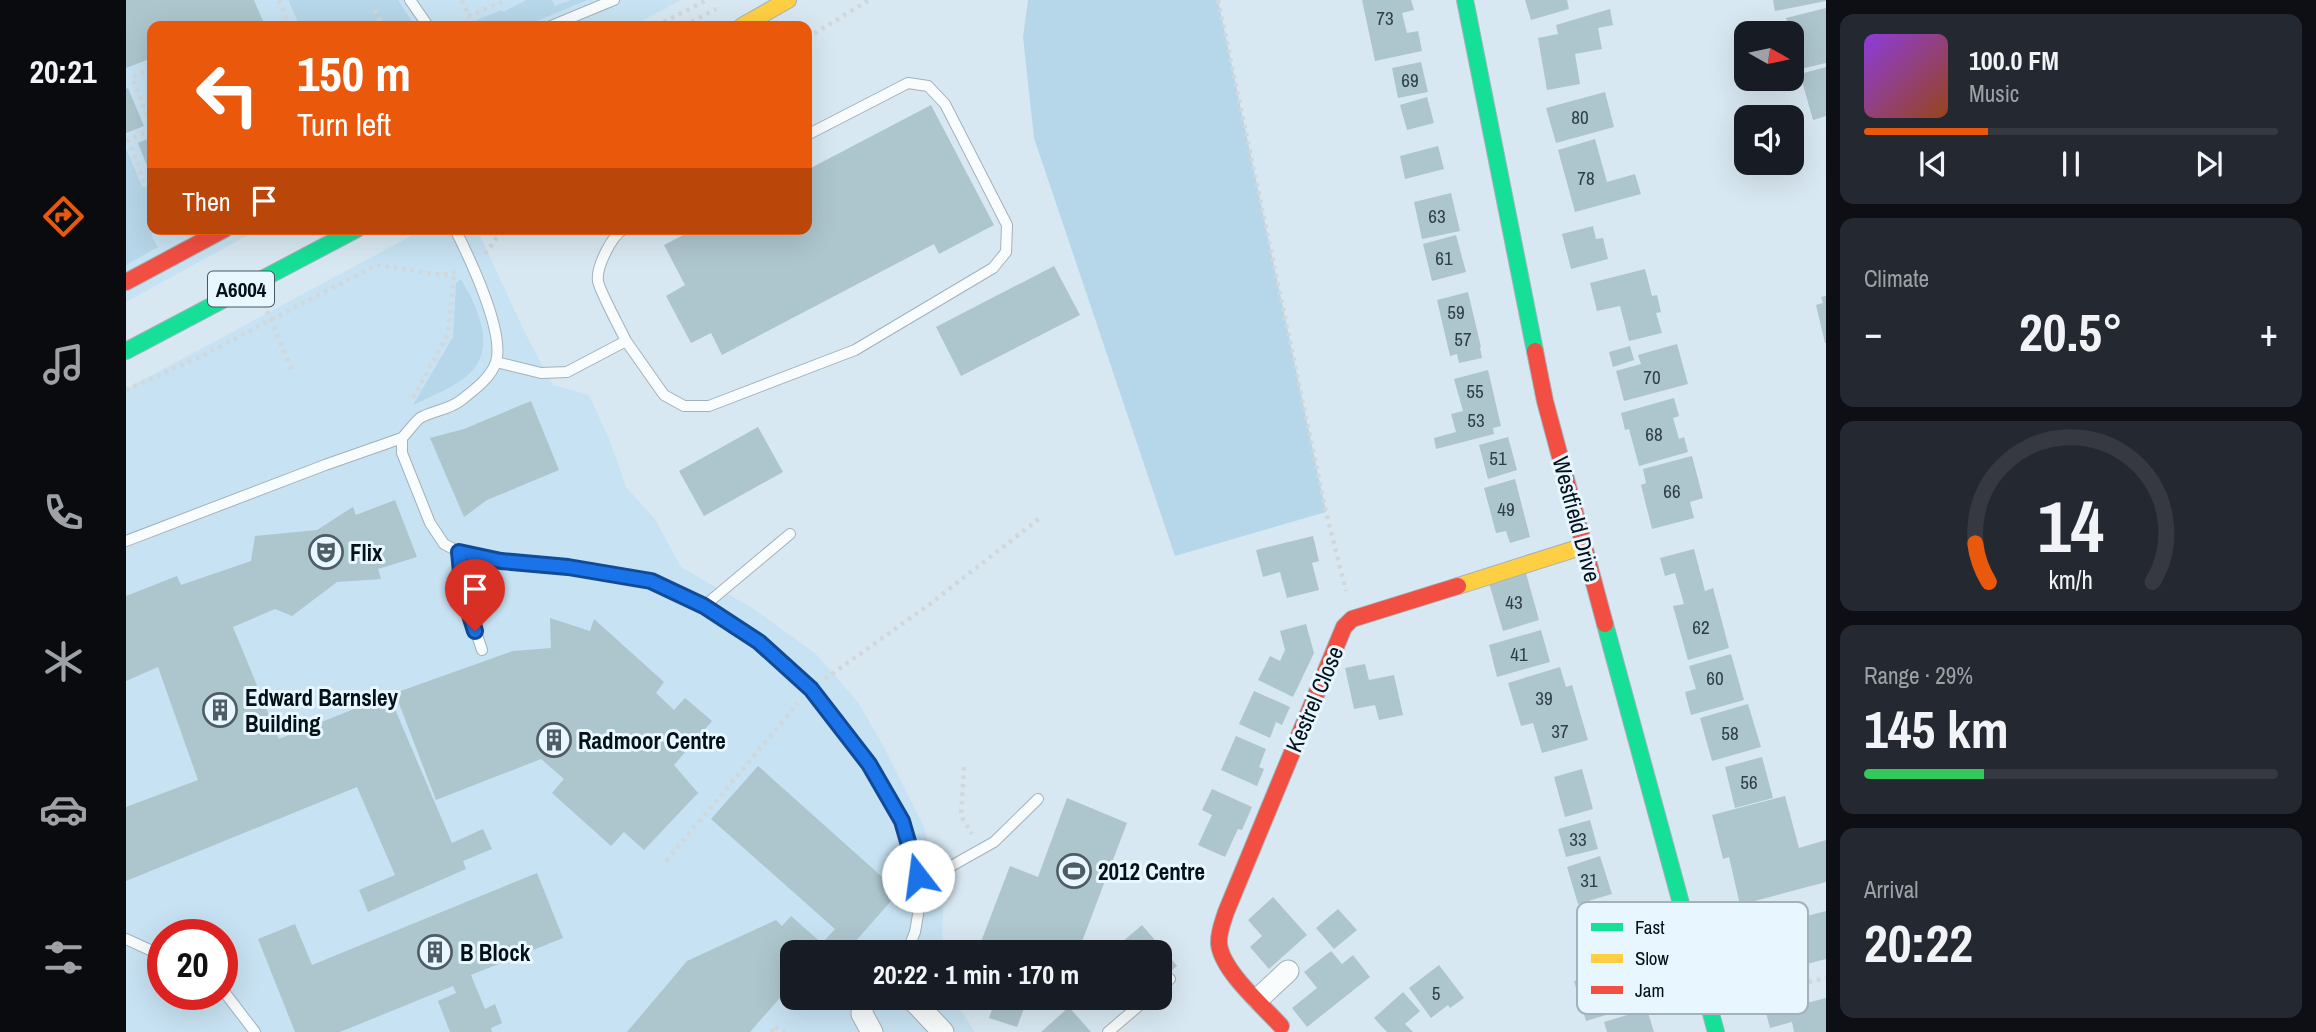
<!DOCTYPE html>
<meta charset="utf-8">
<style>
:root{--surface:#171b24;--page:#242831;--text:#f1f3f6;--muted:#9ea1a6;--line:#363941;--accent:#ea580c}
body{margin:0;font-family:"Archivo Narrow",sans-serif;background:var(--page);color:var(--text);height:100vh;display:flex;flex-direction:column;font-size:26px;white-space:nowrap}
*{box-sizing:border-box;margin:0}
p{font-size:23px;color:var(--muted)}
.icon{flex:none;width:38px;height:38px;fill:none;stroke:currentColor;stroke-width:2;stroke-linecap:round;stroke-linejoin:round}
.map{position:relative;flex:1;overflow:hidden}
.details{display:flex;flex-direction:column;gap:14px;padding:14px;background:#0d0f14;width:490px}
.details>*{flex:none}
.banner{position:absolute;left:21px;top:21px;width:665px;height:214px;border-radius:14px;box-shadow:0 7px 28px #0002;background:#ea580c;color:#fff;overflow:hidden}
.needle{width:46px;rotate:99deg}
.fabs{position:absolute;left:1608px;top:21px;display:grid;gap:14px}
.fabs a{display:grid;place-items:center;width:70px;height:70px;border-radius:14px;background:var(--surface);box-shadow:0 7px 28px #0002;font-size:35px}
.speed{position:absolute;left:21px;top:919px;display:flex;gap:14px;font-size:35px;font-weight:700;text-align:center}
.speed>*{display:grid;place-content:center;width:91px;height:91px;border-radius:50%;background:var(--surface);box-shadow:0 7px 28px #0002;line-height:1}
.speed .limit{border:10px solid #d22;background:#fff;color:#111}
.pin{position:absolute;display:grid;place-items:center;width:60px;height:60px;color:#fff;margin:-72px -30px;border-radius:50% 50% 50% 0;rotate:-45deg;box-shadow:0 0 7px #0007}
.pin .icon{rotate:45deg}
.me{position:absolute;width:77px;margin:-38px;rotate:345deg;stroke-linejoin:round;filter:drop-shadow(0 0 5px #0008)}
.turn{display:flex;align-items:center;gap:24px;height:147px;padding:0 35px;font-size:32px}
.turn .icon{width:91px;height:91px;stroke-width:2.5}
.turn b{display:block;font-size:49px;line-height:60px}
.then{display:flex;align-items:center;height:66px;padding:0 35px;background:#0003;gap:14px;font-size:26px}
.big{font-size:52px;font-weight:700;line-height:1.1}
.details .widget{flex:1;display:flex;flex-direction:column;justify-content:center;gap:10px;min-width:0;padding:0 24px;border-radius:14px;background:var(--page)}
.details .dial{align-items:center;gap:0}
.dial svg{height:182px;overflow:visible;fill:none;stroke:var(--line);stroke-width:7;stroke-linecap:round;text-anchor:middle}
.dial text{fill:var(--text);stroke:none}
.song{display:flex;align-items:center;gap:21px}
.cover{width:84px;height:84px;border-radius:10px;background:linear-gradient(135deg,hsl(270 70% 55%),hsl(20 70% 35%))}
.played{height:7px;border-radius:4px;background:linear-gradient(90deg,var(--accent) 30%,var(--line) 30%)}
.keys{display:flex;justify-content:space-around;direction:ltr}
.heat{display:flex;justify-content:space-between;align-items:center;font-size:38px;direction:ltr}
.charge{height:10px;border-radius:5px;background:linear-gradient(90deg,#34c759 29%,var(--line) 0)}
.trip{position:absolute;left:654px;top:940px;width:392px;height:70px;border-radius:14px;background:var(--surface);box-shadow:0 7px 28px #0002;font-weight:700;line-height:70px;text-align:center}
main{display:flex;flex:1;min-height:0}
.menu{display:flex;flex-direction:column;width:126px;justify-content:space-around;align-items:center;background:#090b0e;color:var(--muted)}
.menu .icon{width:49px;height:49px}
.menu .active{color:var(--accent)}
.menu b{font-size:32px;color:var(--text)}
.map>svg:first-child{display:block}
.built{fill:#c7e2f2;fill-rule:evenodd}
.green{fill:#b6d7e9}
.building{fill:#adc5cd}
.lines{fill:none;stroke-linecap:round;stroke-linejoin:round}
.lane-casing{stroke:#a3b1b9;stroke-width:12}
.street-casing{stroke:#a3b1b9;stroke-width:23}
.fast-casing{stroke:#a3b1b9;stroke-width:18}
.slow-casing{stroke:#a3b1b9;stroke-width:18}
.jam-casing{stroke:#a3b1b9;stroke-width:18}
.path{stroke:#d2d7da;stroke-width:4.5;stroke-dasharray:3.5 5;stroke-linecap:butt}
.lane{stroke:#f9fcfd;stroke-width:10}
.street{stroke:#f9fcfd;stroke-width:21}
.fast{stroke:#16e098;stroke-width:16}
.slow{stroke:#ffcf43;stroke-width:16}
.jam{stroke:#f24e42;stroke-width:16}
.route-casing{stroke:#114b97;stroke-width:18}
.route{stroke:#1a73e8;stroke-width:12}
.labels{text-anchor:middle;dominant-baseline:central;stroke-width:6;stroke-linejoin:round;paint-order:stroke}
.number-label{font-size:19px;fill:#2e3e45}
.shield{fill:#e7f6ff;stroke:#48565d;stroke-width:2}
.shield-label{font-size:21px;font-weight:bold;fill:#041118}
.street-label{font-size:23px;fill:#041118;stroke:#e7f6ff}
.poi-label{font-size:23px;font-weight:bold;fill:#041118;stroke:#e7f6ff;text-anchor:start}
.key{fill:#e7f6ff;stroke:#a3b1ba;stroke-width:2}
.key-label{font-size:19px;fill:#041118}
</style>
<main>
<nav class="menu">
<b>20:21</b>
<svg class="icon active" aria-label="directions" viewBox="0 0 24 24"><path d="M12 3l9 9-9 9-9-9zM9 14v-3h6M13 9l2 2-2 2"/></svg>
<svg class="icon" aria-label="music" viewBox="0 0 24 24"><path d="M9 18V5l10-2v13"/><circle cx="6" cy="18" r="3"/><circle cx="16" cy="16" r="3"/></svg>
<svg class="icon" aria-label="phone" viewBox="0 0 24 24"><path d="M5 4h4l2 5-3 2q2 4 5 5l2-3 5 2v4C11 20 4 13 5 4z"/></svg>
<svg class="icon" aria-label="climate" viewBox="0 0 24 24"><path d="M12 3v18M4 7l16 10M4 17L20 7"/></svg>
<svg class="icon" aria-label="car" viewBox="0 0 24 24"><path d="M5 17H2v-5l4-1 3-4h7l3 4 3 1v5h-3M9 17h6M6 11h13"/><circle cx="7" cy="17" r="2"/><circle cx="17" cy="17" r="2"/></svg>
<svg class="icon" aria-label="filters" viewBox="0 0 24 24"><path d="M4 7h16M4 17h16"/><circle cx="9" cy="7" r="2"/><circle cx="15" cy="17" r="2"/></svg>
</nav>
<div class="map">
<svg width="1700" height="1032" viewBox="0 0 1700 1032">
<rect width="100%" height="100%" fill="#d8e8f2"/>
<path class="built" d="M0,0H555L506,26H26V229H133L0,302Z
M298,229H351L399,333L427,385L463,395L484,441L500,487L529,519L555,567L628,609L690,654L732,702L758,747L798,827L817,908L816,952H667V998H826L849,1032H0V389ZM37,934H96V994H37Z"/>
<path class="green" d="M162,0H272L289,26H174Z
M400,0H426L429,6L445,0H461L399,26H352L350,20L376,10L377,12Z
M902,0H1092L1200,512L1049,556L908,138L897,37Z
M0,148L16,186L26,189V229H34L25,235L32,247L0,265Z
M335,279C355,314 375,357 331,383C317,392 301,398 287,405L327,337L330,283Z"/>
<path class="building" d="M0,0H128L139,26H26V58L0,68Z
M1236,0H1285L1288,10L1276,13L1281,33L1292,31L1296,51L1249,61Z
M1399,0H1441L1443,9L1405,20Z
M1647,0H1700V1L1649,11Z
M1700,8V63L1666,71V33H1664L1660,18Z
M1484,9L1487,25L1472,28L1476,49L1449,54L1454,84L1421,90L1412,38L1432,34L1430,25Z
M1295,62L1302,92L1272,98L1266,68Z
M1700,67V116L1687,120L1674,74Z
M2,88L18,126L0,133V89Z
M1479,92L1488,127L1430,143L1420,108Z
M1301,97L1308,123L1281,130L1274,105Z
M805,105L868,225L813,254L808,244L596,355L585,333L565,343L540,296L559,285L538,245L569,229H681V170Z
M26,137V178L12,143Z
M1469,139L1481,182L1509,174L1515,194L1449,212L1432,150Z
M1312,146L1318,169L1279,179L1274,156Z
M1325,193L1334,231L1296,239L1288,202Z
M1467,226L1470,239L1477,238L1482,259L1445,269L1436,234Z
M1330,235L1340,272L1306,281L1297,244Z
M928,266L954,315L835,376L810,327Z
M1519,269L1526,296L1531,295L1535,312L1530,313L1536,333L1503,341L1494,306L1471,311L1464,283Z
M1342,292L1355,347L1354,348L1356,358L1333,363L1331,354L1324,356L1311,300Z
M1700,296V343H1699L1690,305L1697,303L1695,297Z
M1551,344L1562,384L1498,401L1490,371L1515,364L1512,355Z
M1504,346L1508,360L1487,367L1483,352Z
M1362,370L1375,426L1367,428L1368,434L1310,449L1308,438L1330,432L1325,414L1337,411L1328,379Z
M1548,398L1553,416L1547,418L1553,439L1558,437L1562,452L1513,466L1503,429L1499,430L1495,413Z
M405,401L433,470L361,500L338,517L304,438L338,429Z
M632,427L657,472L578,516L553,471Z
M1382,437L1391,470L1362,479L1353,445Z
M1566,456L1577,498L1564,502L1568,518L1526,529L1515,485L1520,483L1517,469Z
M1389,479L1404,537L1384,543L1380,531L1370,533L1358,488Z
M269,500L291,557L252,569L255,579L211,582L166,616L149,609L107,627L153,739L263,695L326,843L357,829L366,849L337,861L340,869L242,912L233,890L269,875L231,787L0,881V807L72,780L32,667L0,681V596L51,576L55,585L125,561L129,536L191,530L227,507L230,515Z
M1187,536L1193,561L1186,563L1193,590L1161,598L1154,572L1137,577L1130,550Z
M1568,549L1579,591L1587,588L1603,648L1562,660L1547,606L1558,604L1549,573L1539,576L1534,558Z
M1400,573L1413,620L1377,631L1363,583Z
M424,618L464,631L468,619L538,682L530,693L548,710L559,698L586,721L548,765L572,793L518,850L498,832L485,846L426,793L438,779L415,759L310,800L269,693L387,651L425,648Z
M1180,624L1188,653L1167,697L1132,680L1144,656L1154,661L1159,650L1154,631Z
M1415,630L1424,662L1371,677L1363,645Z
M1605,654L1618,700L1565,715L1559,692L1570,689L1563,666Z
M1239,664L1243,680L1268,675L1277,715L1253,720L1249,705L1228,709L1219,668Z
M1434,667L1440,687L1446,685L1462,740L1416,753L1407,723L1395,726L1382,683Z
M1128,691L1164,707L1156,725L1150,722L1144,738L1113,724Z
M1622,704L1635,747L1586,761L1574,718Z
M1110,736L1140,749L1133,767L1138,769L1131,786L1095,770Z
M1636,757L1647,798L1609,808L1599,767Z
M632,766L773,892L720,952H710L698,941L709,929L585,819Z
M1456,769L1467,809L1439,817L1428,777Z
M1086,789L1126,807L1116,830L1112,829L1099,857L1072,845L1086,815L1076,810Z
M1659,796L1673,848L1700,840V882L1614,905L1603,857L1597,859L1586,815Z
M941,798L1001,823L952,952H938L921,947L919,952H851L884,866L912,877Z
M1464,820L1472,849L1440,857L1432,829Z
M1474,856L1486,894L1452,904L1441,867Z
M411,873L437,938L345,975L359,1009L369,1004L376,1023L365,1028L366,1032H324L312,1001L330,993L327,986L214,1032H169L132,939L169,924L186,965Z
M1147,897L1181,935L1143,969L1124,947L1136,936L1122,920Z
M1212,909L1231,930L1208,949L1190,928Z
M1700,911V959L1669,967L1667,958L1653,961L1650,952L1646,953L1639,927Z
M665,916L699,946L693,952H667V983L624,1032H501L561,961L650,920L656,926Z
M1016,925L1051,966L1034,980V952H988L987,950Z
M1205,951L1216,964L1227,955L1244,977L1181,1027L1166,1008L1191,988L1178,972Z
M1313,965L1338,998L1324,1008L1322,1005L1305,1018L1283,988Z
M1497,967L1501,981L1513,978L1520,1003L1460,1021L1448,981Z
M1277,992L1294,1011L1279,1024L1287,1032H1261L1248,1018Z
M851,998H902L891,1027L863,1018L868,1004Z
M1668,998L1669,1006L1700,998V1032H1668L1666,1022L1644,1028L1638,1005Z
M943,1007L965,1032H915Z
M1521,1009L1528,1032H1481L1478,1022Z"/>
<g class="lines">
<g class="lane-casing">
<path id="lane" d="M284,0L302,26
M425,26L488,0
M329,229C343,257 379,332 370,362C365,378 347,391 334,401C322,410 306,411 294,418C288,423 282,432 276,438V453L304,523L318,544L339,555L442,567L525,581L578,606L633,642L685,689L743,764L776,821L790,868L795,897L789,932L781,952
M498,229C486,235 470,267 472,281C473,290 495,330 500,341
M370,362L415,373L441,372L500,341L538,395L558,406H583L729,350L867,268L880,252L881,225L819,104L802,86L782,83L681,135
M0,541L199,465L276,438
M333,552L337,593L356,650
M578,606L664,534
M792,876L820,869L868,842L912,799
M0,939L37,956
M1034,987L1044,979
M96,989L129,1032
M982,1032L1022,998"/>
</g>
<g class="street-casing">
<path id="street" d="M737,998L736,1014L746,1032
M785,998L817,1032
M1132,999L1162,971"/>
</g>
<g class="fast-casing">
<path id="fast" d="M1339,0L1409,351
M0,351L231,229
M1479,624L1590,1032"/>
</g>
<g class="slow-casing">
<path id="slow" d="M616,26L662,0
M1332,586L1458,546"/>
</g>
<g class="jam-casing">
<path id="jam" d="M0,282L99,229
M1409,351L1419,401L1479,624
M1155,1026C1137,1006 1096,971 1093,944C1092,933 1097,922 1100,912L1218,627L1226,619L1332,586"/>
</g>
<path class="path" d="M153,0L164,26
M336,0L347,26
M1092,0L1200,512L1220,591
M249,10L256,26
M342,16L376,2
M530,26L581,0
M558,26L590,9
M681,38L743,0
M26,69L6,77L26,129
M26,129L2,140L18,183L26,185
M359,254L377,229
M141,311L166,370
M0,390L76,356L250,265L317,275L329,272
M287,398L322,334L328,273
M699,679L804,604L914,518
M838,767L835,816L846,834
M540,861L672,703
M1608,999L1700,978
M646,1032L647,1026L659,1032"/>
<use href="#lane" class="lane"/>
<use href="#street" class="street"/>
<use href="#fast" class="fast"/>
<use href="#slow" class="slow"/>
<use href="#jam" class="jam"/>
</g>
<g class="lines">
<g class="route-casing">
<path id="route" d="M349,631L337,593L333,552L375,561L442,567L525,581L578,606L633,642L685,689L743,764L776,821L792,876"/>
</g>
<use href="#route" class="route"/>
</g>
<defs>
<g id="theatre-ring" transform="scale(1.75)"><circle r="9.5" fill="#e7f6ff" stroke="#4e5c64" stroke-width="1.5"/><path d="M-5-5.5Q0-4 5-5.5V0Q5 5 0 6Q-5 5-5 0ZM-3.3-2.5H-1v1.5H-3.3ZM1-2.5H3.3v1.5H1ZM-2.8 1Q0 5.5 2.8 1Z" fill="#4e5c64"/></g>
<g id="building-ring" transform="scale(1.75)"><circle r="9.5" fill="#e7f6ff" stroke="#4e5c64" stroke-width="1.5"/><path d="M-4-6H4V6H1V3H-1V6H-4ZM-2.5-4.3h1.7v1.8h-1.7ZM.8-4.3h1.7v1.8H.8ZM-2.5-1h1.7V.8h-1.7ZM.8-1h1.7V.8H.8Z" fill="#4e5c64"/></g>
<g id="stadium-ring" transform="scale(1.75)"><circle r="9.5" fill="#e7f6ff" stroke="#4e5c64" stroke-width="1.5"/><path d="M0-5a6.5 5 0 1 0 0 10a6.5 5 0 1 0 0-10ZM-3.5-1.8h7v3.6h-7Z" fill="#4e5c64"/></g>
</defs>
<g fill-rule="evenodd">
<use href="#theatre-ring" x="200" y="552"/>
<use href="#building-ring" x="94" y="710"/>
<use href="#building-ring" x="428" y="740"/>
<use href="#stadium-ring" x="948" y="871"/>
<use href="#building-ring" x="309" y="952"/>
</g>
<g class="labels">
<g class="number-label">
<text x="1259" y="18">73</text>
<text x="1284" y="80">69</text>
<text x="1454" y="117">80</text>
<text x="1460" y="178">78</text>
<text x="1311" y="216">63</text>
<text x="1318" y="258">61</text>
<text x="1330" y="312">59</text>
<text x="1337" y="339">57</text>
<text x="1526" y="377">70</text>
<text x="1349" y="391">55</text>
<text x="1350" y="420">53</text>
<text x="1528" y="434">68</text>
<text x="1372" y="458">51</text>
<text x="1546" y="491">66</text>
<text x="1380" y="509">49</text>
<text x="1388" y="602">43</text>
<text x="1575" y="627">62</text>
<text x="1393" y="654">41</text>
<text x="1589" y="678">60</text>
<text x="1418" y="698">39</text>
<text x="1434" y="731">37</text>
<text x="1604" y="733">58</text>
<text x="1623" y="782">56</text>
<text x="1452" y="839">33</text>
<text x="1463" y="880">31</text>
<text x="1310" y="993">5</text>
</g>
<rect class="shield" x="82" y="271.5" width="66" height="35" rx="5"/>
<g class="shield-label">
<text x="115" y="289">A6004</text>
</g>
<g class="street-label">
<text transform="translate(1451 519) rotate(75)">Westfield Drive</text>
<text transform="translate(1188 699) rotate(-67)">Kestrel Close</text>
</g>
<g class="poi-label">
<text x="224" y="552">Flix</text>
<text x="119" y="697">Edward Barnsley<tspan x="119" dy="26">Building</tspan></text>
<text x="452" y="740">Radmoor Centre</text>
<text x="972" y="871">2012 Centre</text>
<text x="334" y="952">B Block</text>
</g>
</g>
<rect x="1451" y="902" width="231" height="112" rx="10" class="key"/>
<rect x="1465" y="923" width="32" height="8" fill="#16e098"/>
<rect x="1465" y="954" width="32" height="9" fill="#ffcf43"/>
<rect x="1465" y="986" width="32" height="8" fill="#f24e42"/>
<g class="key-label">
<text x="1509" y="934">Fast</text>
<text x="1509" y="965">Slow</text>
<text x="1509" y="997">Jam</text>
</g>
</svg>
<div class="fabs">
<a><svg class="needle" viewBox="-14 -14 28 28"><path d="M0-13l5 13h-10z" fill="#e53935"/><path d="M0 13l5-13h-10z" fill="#9ea1a6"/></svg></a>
<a><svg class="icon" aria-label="sound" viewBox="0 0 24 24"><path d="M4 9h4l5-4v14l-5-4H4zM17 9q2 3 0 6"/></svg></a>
</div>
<div class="speed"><div class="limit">20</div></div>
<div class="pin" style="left:349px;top:631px;background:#d93025"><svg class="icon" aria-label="arrive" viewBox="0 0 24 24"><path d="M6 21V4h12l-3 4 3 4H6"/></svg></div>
<svg class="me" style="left:792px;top:876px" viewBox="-20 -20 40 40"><circle r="19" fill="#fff"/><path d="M0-13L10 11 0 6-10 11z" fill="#1a73e8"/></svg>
<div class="trip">20:22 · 1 min · 170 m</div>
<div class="banner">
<div class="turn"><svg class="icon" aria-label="left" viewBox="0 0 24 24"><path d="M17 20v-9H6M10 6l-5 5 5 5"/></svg><div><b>150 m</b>Turn left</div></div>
<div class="then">Then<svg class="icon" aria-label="arrive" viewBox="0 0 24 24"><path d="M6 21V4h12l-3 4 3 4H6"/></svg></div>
</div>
</div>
<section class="details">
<div class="widget">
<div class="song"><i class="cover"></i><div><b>100.0 FM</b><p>Music</p></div></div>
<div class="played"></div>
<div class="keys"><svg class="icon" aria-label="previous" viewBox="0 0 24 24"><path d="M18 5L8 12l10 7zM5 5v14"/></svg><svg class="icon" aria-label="pause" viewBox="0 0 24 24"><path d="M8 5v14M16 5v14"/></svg><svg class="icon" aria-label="next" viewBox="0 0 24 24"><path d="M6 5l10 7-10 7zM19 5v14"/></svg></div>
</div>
<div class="widget"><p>Climate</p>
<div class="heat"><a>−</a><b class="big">20.5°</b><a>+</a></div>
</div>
<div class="widget dial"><svg viewBox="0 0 100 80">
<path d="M14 69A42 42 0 1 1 86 69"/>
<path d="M14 69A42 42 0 0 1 8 52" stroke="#ea580c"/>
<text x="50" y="56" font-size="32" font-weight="700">14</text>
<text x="50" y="72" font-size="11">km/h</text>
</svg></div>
<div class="widget"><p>Range · 29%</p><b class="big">145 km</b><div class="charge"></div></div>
<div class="widget"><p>Arrival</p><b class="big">20:22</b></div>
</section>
</main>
